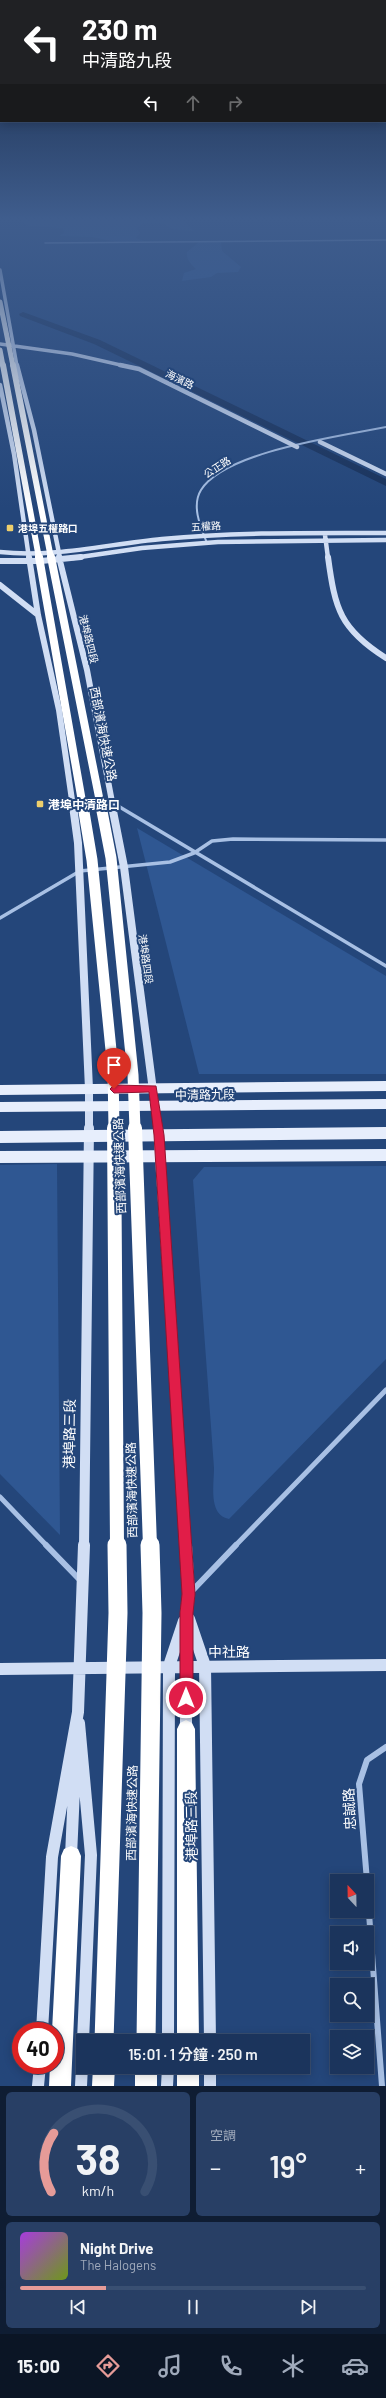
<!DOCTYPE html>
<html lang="zh-TW">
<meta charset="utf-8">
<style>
:root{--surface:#1b345c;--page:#283f65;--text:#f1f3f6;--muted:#a0aabb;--line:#394f72;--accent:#e69b98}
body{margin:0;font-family:Barlow,"Noto Sans TC",sans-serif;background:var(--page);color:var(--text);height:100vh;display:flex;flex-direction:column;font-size:15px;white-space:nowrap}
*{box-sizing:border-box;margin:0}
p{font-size:13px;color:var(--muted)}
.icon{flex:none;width:22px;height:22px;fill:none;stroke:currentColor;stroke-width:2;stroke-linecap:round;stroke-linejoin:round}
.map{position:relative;height:2086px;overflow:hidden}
.sheet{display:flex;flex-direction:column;gap:6px;padding:6px;background:#0f1d33;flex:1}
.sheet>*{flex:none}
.banner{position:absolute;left:0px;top:0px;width:386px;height:122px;box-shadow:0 2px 10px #0003,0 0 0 1px var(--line);background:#202124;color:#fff;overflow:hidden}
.needle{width:26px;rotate:338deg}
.tools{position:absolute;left:330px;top:1874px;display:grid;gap:8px}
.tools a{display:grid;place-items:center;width:44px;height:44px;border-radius:0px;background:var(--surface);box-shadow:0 2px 10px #0003,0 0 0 1px var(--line);font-size:20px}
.speed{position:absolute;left:12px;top:2022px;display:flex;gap:8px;font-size:20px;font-weight:700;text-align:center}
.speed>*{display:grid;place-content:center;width:52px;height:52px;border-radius:50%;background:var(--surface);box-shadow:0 2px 10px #0003,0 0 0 1px var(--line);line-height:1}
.speed .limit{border:6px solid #d22;background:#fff;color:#111}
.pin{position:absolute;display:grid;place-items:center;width:34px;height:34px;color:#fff;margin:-41px -17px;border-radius:50% 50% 50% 0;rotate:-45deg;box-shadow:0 0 4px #0007}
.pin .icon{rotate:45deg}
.me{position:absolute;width:44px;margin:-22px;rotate:0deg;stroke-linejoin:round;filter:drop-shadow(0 0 3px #0008)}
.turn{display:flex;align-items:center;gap:14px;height:84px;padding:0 16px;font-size:18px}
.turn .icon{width:52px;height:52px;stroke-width:2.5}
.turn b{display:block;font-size:28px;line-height:34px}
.lanes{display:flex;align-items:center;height:38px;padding:0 16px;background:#0003;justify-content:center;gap:20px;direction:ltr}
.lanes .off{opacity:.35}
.big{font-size:30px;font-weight:600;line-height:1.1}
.sheet .card{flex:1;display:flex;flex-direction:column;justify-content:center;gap:6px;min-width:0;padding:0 14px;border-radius:6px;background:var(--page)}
.sheet .dial{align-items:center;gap:0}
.dial svg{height:104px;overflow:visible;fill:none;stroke:var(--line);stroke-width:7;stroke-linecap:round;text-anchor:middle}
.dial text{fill:var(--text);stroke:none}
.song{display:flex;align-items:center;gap:12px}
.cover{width:48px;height:48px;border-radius:6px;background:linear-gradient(135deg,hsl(280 70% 55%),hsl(80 70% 35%))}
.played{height:4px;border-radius:2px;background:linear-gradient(90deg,var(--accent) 25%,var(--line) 25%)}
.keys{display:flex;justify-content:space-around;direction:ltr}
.heat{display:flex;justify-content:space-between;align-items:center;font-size:22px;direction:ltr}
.sheet .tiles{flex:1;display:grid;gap:6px;grid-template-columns:1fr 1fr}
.card:last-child{grid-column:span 2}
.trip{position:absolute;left:76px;top:2034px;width:234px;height:40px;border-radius:0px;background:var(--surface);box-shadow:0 2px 10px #0003,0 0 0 1px var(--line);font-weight:600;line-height:40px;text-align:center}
.tabs{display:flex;height:64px;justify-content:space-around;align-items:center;background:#0b1525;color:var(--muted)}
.tabs .icon{width:28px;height:28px}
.tabs .selected{color:var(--accent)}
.tabs b{font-size:18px;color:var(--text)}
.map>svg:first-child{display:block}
.green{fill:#2f5792}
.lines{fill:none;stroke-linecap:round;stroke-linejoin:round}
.canal{fill:#19325b;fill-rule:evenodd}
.street-far5{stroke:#a8c0e4;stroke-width:1.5}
.street-far4{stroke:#a8c0e4;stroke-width:2}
.street-far3{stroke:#a8c0e4;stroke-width:3}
.street-far2{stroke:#a8c0e4;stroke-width:3.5}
.street-far1{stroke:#a8c0e4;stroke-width:5}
.street{stroke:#a8c0e4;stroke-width:6}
.secondary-far5{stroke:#d1def4;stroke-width:3.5}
.secondary-far4{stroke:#d1def4;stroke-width:4.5}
.secondary-far3{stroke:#d1def4;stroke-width:6}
.secondary-far2{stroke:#d1def4;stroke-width:8}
.secondary-far1{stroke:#d1def4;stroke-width:10}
.secondary{stroke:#d1def4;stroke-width:12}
.primary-far1{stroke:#e7eefc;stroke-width:10}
.primary{stroke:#e7eefc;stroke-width:12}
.highway{fill:#fff;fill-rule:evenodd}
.highway-bridge-far5{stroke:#fff;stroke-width:5}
.highway-bridge-far4{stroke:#fff;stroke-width:6}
.highway-bridge-far3{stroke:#fff;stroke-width:8}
.highway-bridge-far2{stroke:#fff;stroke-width:11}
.highway-bridge-far1{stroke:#fff;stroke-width:14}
.highway-bridge{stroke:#fff;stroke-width:19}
.route{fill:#e11d48;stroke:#92132f}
.poi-dot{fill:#eecf6c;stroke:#24467a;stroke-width:1.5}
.labels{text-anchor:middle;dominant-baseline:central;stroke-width:4;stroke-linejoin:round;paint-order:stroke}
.far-street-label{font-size:10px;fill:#fff;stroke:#24467a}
.far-poi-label{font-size:10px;font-weight:bold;fill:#fff;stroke:#24467a;text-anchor:start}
.street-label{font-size:12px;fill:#fff;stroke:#24467a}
.poi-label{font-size:12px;font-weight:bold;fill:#fff;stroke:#24467a;text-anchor:start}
.near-street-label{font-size:14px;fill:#fff;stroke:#24467a}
</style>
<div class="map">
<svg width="386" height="2086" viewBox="0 0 386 2086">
<rect width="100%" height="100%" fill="#24467a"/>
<path class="green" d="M22,217H179L194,231L172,229L163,223H143L137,228L140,233L136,238L144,241L116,242L92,237L59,236L64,233L63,228L30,226L21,222Z
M199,242H221L222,251L241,267L238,272L217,273L211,277L182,281L184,273L196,269C191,264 186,260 187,252Z
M137,828L386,976V1074H199Z
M57,1164L60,1535L0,1474V1165Z
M386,1166V1359L229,1519C208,1515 214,1485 214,1468L193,1180L204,1167Z"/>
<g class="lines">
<path class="canal" d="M23,312L100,340L386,479V486L94,344L20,316L19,314Z"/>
<path class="street-far5" d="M45,243L386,240"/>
<path class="street-far4" d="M207,543C201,528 191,506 201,490C225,451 342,436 386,427"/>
<path class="street-far3" d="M112,802L120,807"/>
<path class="street-far2" d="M118,806L386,966
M0,918L80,871L170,862L194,853L212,841L233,839L386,840"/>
<path class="street-far1" d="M0,1497L47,1546
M235,1546L386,1390"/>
<path class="street" d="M46,1545L80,1580
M192,1591L236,1545
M367,1881L359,1784L367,1760L386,1747
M367,1887L382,2086"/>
<path class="secondary-far5" d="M0,270L17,366
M0,344L72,354L125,366"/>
<path class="secondary-far4" d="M17,365L34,430L60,558
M120,365L139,369L297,447
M0,385L14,454L29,558
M320,442L386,474
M325,535L328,558
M0,552C54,558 108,544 162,539C237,532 311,533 386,533
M73,558L142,548L218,542L386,540"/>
<path class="secondary-far3" d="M29,557L38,615L59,710L73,807
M59,557L87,670L113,807
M328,557C335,609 340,629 386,658
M0,561H41L81,557
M0,585L38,615"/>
<path class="secondary-far2" d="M73,806L78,843L89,1089V1129
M112,806L124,867L158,1129"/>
<path class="secondary-far1" d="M158,1128L186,1546
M84,1546L89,1128"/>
<path class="secondary" d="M186,1545L189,1594L186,1613V1729
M189,1619L205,1666L210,2041
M0,1669L386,1665
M79,1723L91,1855L83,2041
M71,1856L76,1745
M42,2031L52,1857L78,1712L84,1545
M168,2041L169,1666L184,1621
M210,2067V2086
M38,2086L40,2065
M81,2086L83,2047
M167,2086L168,2067"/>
<path class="primary-far1" d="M0,1090L386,1086
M0,1107L386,1104"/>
<path class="primary" d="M0,1137L386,1133
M0,1157L386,1155"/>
<path class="highway" d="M186,1720L192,1723L195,1729L199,2041H177V1729L180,1723Z
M71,1846L78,1849L81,1856L71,2086H49L50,2065H55V2031H52L61,1856L64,1849Z
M93,2067H115L114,2086H92Z
M135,2067H157V2086H135Z
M177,2067H199V2086H177Z"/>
<path class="highway-bridge-far5" d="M0,302L13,366
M0,350L3,366"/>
<path class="highway-bridge-far4" d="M3,365L39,558
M13,365L51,558"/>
<path class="highway-bridge-far3" d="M39,557L83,807
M51,557L101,807"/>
<path class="highway-bridge-far2" d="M83,806L92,860L113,1070L114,1129
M101,806L111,858L133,1075L135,1129"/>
<path class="highway-bridge-far1" d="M114,1128L117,1546
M135,1128L150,1546"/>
<path class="highway-bridge" d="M104,2041L118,1613L117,1545
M146,2041L152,1613L150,1545"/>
</g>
<linearGradient id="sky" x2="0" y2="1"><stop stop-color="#142643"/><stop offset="0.43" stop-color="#3f5d8d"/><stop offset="1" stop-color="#3f5d8d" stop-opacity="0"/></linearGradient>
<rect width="386" height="509" fill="url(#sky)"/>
<path class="route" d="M114,1085L156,1086L164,1135L195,1594L193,1613V1698L191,1703L186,1705L182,1703L180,1698V1613L182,1594L154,1135L149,1092L114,1093L110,1089Z"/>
<g class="poi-dot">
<rect x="6" y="524" width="8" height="8" rx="2"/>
<rect x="36" y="800" width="8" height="8" rx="2"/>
</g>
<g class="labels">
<g class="far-street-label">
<text transform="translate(180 379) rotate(26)">海濱路</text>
<text transform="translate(217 467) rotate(-33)">公正路</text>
<text transform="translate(206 526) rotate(-4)">五權路</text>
<text transform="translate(89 639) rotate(76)">港埠路四段</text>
<text transform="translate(146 959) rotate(82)">港埠路四段</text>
</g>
<g class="far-poi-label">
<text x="18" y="528">港埠五權路口</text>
</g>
<g class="street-label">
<text transform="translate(104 734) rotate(79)">西部濱海快速公路</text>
<text transform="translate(205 1094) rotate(-1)">中清路九段</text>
<text transform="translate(119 1166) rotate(-92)">西部濱海快速公路</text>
<text transform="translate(131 1490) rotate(-91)">西部濱海快速公路</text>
<text transform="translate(131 1813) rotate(-89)">西部濱海快速公路</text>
</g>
<g class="poi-label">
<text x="48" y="804">港埠中清路口</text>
</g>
<g class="near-street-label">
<text transform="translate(69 1434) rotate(-89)">港埠路三段</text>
<text x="229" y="1651">中社路</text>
<text transform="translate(349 1809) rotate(-93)">忠誠路</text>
<text transform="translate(191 1826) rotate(-91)">港埠路三段</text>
</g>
</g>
</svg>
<div class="tools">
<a><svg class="needle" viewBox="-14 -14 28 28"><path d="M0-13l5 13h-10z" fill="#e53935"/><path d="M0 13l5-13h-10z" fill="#a0aabb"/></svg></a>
<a><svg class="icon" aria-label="sound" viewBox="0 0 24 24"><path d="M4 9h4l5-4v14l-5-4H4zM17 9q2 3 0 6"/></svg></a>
<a><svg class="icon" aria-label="search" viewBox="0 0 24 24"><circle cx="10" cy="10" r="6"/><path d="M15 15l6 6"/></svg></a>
<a><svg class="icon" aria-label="layers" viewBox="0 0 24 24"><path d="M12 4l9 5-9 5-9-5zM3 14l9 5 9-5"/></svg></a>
</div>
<div class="speed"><div class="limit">40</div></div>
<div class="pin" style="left:114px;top:1089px;background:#d93025"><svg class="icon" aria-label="arrive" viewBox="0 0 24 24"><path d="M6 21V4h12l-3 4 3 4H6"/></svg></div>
<svg class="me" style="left:186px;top:1698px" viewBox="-20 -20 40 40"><circle r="17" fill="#e11d48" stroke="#fff" stroke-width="3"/><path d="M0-11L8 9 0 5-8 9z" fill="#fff"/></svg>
<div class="trip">15:01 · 1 分鐘 · 250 m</div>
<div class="banner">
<div class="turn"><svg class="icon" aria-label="left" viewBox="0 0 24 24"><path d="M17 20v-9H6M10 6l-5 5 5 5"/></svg><div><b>230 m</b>中清路九段</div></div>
<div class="lanes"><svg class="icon" aria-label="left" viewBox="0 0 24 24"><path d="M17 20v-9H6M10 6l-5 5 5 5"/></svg><svg class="icon off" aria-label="ahead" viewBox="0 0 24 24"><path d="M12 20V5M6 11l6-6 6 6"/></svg><svg class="icon off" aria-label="right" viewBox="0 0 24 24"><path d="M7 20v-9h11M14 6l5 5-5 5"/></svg></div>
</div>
</div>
<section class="sheet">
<div class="tiles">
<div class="card dial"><svg viewBox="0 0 100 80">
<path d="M14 69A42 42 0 1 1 86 69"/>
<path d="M14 69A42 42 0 0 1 16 24" stroke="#e69b98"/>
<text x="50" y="56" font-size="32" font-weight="700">38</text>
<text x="50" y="72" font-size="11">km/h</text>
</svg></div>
<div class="card"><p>空調</p>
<div class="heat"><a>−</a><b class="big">19°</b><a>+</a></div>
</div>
<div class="card">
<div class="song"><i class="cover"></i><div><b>Night Drive</b><p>The Halogens</p></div></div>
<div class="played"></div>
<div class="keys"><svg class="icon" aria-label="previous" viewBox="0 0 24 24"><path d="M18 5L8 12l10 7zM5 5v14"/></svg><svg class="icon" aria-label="pause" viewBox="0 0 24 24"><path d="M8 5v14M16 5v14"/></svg><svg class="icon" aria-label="next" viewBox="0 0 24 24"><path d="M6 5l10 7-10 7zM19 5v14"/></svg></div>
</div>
</div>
</section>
<nav class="tabs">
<b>15:00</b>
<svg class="icon selected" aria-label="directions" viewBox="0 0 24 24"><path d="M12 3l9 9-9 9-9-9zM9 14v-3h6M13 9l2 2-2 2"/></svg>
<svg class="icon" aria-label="music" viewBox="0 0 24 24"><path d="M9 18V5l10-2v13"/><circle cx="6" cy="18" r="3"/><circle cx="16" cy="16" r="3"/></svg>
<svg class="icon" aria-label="phone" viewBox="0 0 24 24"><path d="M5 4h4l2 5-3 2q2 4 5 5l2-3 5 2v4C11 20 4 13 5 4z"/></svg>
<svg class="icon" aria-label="climate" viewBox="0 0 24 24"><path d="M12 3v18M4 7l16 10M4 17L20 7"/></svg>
<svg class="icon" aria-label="car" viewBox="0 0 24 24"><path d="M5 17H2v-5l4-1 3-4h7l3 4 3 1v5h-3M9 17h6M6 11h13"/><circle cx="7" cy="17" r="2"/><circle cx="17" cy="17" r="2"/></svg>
</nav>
